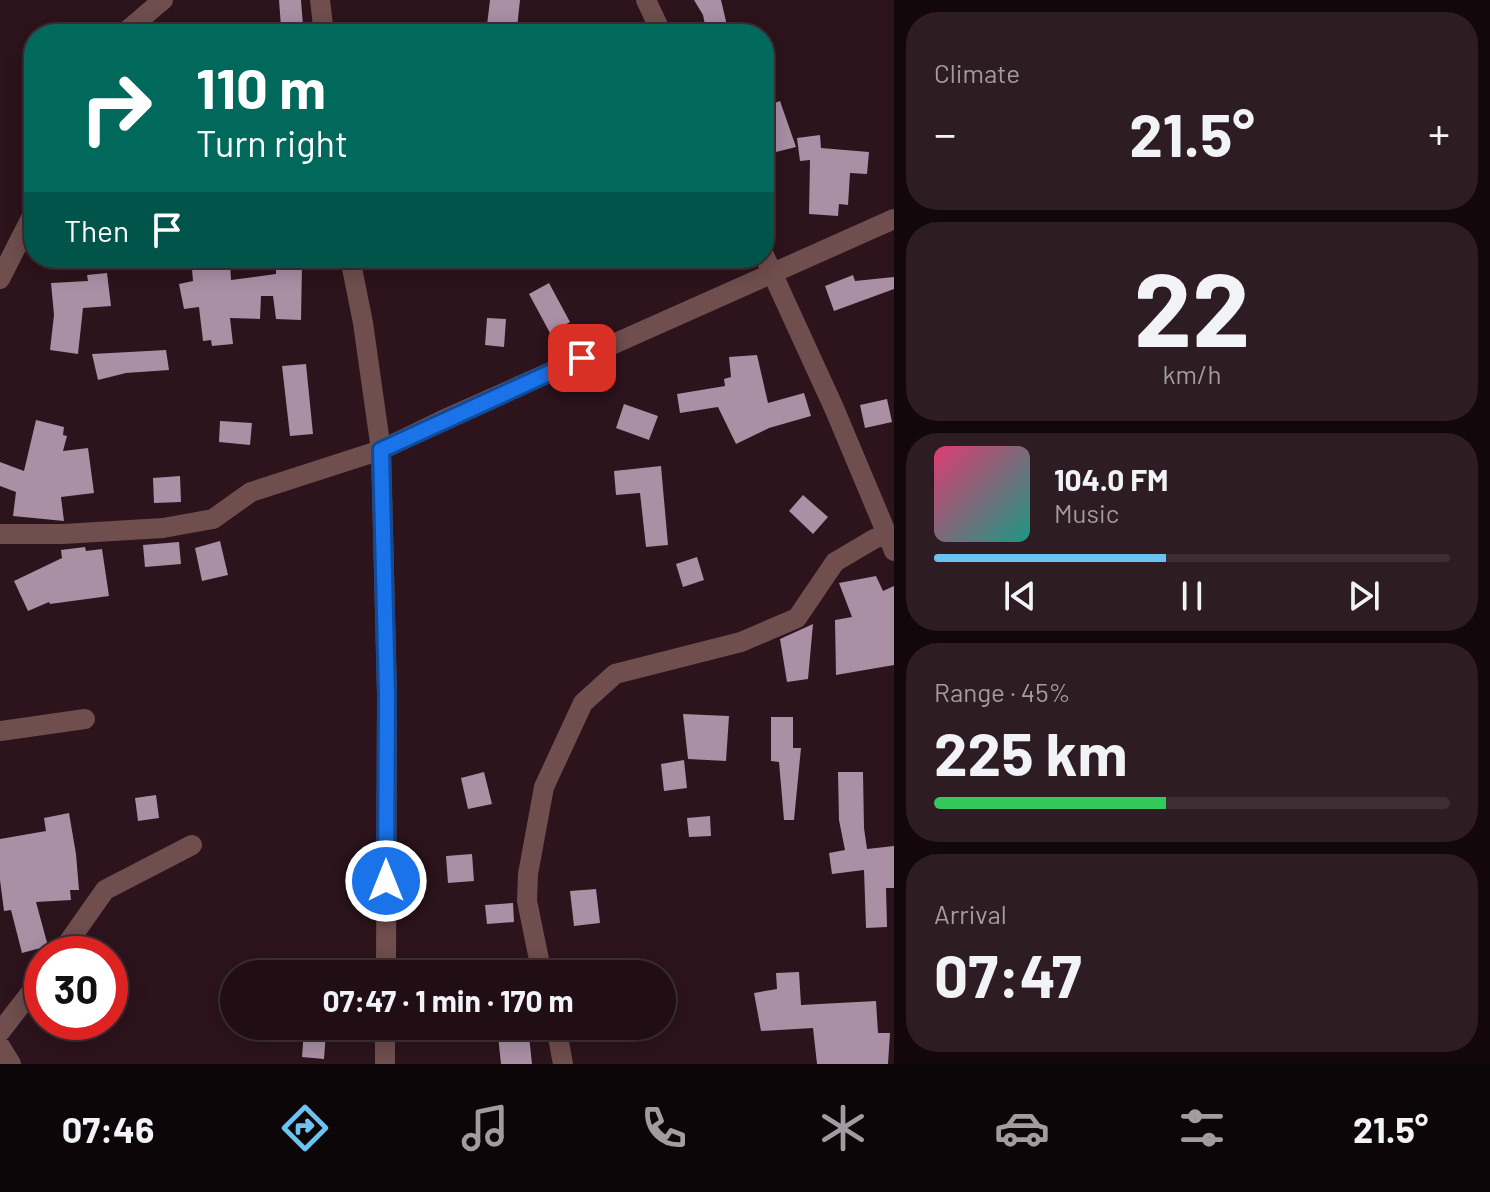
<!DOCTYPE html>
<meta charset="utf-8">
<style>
:root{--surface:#210e15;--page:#2d1c22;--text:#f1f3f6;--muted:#a29ca0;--line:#3e2e34;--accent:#6cc3f2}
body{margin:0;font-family:Barlow,sans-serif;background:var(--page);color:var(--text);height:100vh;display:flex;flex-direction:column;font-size:30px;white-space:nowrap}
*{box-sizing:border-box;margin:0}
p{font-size:26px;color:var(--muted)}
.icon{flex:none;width:44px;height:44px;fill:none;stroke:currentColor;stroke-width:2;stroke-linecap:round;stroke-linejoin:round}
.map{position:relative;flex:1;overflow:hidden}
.side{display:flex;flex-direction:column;gap:12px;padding:12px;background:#12080c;width:596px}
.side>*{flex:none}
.hud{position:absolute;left:24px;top:24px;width:750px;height:244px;border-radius:32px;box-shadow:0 4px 20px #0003,0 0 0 2px var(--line);background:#00695c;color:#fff;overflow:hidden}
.speed{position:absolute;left:24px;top:936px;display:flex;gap:16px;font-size:40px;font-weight:700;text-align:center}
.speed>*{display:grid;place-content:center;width:104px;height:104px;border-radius:50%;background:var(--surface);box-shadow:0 4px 20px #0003,0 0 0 2px var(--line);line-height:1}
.speed .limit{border:12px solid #d22;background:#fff;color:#111}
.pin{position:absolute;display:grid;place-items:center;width:68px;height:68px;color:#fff;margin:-34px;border-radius:16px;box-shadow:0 4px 12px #0006}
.me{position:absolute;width:88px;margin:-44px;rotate:0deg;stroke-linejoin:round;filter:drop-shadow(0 0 6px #0008)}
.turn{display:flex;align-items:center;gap:28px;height:168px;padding:0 40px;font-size:36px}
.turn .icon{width:104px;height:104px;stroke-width:2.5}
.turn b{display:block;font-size:56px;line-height:68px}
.then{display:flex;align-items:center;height:76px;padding:0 40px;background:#0003;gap:16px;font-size:30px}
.big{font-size:60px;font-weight:700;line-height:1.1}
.side .card{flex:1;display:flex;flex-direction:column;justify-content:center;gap:12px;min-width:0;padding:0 28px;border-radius:32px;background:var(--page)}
.side .dial{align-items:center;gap:0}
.dial b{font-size:104px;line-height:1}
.song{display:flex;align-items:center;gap:24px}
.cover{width:96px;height:96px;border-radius:12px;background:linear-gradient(135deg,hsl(340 70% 55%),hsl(170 70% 35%))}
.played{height:8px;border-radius:4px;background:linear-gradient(90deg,var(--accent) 45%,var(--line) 45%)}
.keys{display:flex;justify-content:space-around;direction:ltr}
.heat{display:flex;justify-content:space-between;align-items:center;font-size:44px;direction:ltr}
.charge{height:12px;border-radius:6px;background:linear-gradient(90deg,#34c759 45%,var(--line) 0)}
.trip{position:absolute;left:220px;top:960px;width:456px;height:80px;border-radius:40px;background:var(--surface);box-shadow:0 4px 20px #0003,0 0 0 2px var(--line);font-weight:700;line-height:80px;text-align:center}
.dock{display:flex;height:128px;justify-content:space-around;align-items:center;background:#0d0608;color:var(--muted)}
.dock .icon{width:56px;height:56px}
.dock .selected{color:var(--accent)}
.dock b{font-size:36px;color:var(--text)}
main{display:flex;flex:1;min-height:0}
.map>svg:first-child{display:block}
.building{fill:#aa8fa5}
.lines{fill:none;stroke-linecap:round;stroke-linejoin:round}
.minor{stroke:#6f4e4d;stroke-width:20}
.route-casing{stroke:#114b97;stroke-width:20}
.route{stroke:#1a73e8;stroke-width:14}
</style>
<main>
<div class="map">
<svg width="894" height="1064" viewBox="0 0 894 1064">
<rect width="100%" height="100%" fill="#2c131c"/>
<path class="building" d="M279,0H301L303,26L281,27Z
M490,0H520L517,28L487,25Z
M694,0H721L729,34H707L703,15Z
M780,101L796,147L764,155V107Z
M820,135L821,148L869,152L867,174L850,173L848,205L839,204L838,216L809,214L810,160L800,161L797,138Z
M191,258H230L231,280L276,274V265L302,266L301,320L276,319L273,296H261L260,319L230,318L233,344L212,346L211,340L203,341L199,307L184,309L179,284L193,281Z
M107,273L111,306L83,308L78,354L50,350L54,315L51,283L88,281L87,275Z
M853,275L855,281L894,277V289L834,311L825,286Z
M549,283L570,322L550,333L529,294Z
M487,318L506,319L504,347L485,345Z
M166,350L169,370L126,373L98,380L92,354Z
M757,355L768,403L804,393L811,416L769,428L736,444L718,407L680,413L677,394L725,386L724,379L731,377L729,357Z
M306,364L313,434L290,436L282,366Z
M887,399L892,422L865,428L860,405Z
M624,404L658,416L649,440L616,428Z
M36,420L64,427L63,435L67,436L63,451L88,448L94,493L61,497L64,521L13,516L16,492L0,486V462L24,471Z
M220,421L252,423L250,445L219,442Z
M661,466L668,545L646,547L640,493L616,495L614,471Z
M180,476L181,502L154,503L153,478Z
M803,495L828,517L813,534L789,511Z
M220,541L228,575L202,581L195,548Z
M179,542L181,564L145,567L143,545Z
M85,547L86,551L102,549L109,596L50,604L49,602L28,611L14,581L62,558L61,550Z
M697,557L704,580L683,587L676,564Z
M876,576L883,591L894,586V665L836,675L835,620L852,617L839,583Z
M813,624L808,679L787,682L780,639Z
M683,714L729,716L726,761L688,759Z
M771,717H793V748H801L794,820H784L779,762L771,761Z
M684,760L687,788L664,791L661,764Z
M484,772L492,804L468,809L461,778Z
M838,772H863L864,828L867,849L894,846V888H886L887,927L866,928L864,870L832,874L829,853L845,850L839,820Z
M156,795L159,818L138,821L135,798Z
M69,813L76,854L79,890H70L71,900L36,902L48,946L22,953L11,910L4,911L0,880V839L46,831L44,818Z
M710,816L711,836L689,837L687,818Z
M472,854L474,881L448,883L446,856Z
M596,889L600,923L574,926L570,891Z
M513,903L514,922L487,924L485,905Z
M799,972L801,1005L876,1001L878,1033H890L888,1064H817L813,1028L761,1031L754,993L777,989L776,973Z
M497,1026H528L532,1064H501Z
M304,1030L326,1032L324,1059L302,1057Z"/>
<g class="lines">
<path class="minor" d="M320,0L324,34
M646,0L662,34
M123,34L163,0
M764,255L834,408L894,551
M350,258L363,323L381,450L387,695L386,974
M0,279L34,212
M0,534H63L163,528L213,519L251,492L381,450L443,420L894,219
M0,731L85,719
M60,954L105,890L192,845
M542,974L527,901L528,874L544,787L583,703L615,674L741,642L797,618L835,562L874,539L887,534
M556,1026L563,1064
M0,1032L42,978
M0,1046L11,1064
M385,1064V1026"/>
</g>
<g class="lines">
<g class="route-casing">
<path id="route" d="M386,881L387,695L381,450L582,358"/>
</g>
<use href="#route" class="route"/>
</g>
</svg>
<div class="speed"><div class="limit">30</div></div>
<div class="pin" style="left:582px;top:358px;background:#d93025"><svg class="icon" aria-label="arrive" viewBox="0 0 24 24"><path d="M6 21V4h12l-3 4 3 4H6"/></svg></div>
<svg class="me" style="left:386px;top:881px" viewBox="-20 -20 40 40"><circle r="17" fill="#1a73e8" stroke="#fff" stroke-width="3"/><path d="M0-11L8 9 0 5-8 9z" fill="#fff"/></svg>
<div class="trip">07:47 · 1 min · 170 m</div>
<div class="hud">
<div class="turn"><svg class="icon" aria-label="right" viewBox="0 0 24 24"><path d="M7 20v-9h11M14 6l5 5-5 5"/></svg><div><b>110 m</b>Turn right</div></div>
<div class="then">Then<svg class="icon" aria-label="arrive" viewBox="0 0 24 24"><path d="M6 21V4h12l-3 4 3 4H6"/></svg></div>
</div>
</div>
<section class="side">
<div class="card"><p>Climate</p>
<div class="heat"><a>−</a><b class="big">21.5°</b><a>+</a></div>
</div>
<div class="card dial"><b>22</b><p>km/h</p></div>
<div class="card">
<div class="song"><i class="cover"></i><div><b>104.0 FM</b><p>Music</p></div></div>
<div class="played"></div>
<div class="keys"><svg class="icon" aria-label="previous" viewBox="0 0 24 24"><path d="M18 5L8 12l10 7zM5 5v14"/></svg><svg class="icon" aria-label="pause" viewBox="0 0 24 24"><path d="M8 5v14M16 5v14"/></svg><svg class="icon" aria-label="next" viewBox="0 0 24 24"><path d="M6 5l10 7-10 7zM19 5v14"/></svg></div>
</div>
<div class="card"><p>Range · 45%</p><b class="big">225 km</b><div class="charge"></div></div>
<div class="card"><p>Arrival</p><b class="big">07:47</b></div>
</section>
</main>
<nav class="dock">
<b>07:46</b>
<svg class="icon selected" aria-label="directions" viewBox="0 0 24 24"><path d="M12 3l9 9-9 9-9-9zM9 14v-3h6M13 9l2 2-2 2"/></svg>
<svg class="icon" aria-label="music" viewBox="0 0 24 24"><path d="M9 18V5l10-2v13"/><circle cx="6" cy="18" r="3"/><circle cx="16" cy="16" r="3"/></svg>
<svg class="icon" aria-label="phone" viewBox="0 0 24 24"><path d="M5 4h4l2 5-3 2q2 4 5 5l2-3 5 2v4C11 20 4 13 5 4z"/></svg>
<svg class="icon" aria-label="climate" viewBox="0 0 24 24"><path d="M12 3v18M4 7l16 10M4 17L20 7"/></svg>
<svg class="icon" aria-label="car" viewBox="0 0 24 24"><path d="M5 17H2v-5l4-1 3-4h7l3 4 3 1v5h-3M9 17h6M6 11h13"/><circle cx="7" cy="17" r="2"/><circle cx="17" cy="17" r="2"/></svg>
<svg class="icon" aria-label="filters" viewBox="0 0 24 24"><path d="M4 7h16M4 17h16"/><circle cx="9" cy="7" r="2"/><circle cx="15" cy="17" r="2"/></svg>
<b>21.5°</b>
</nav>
